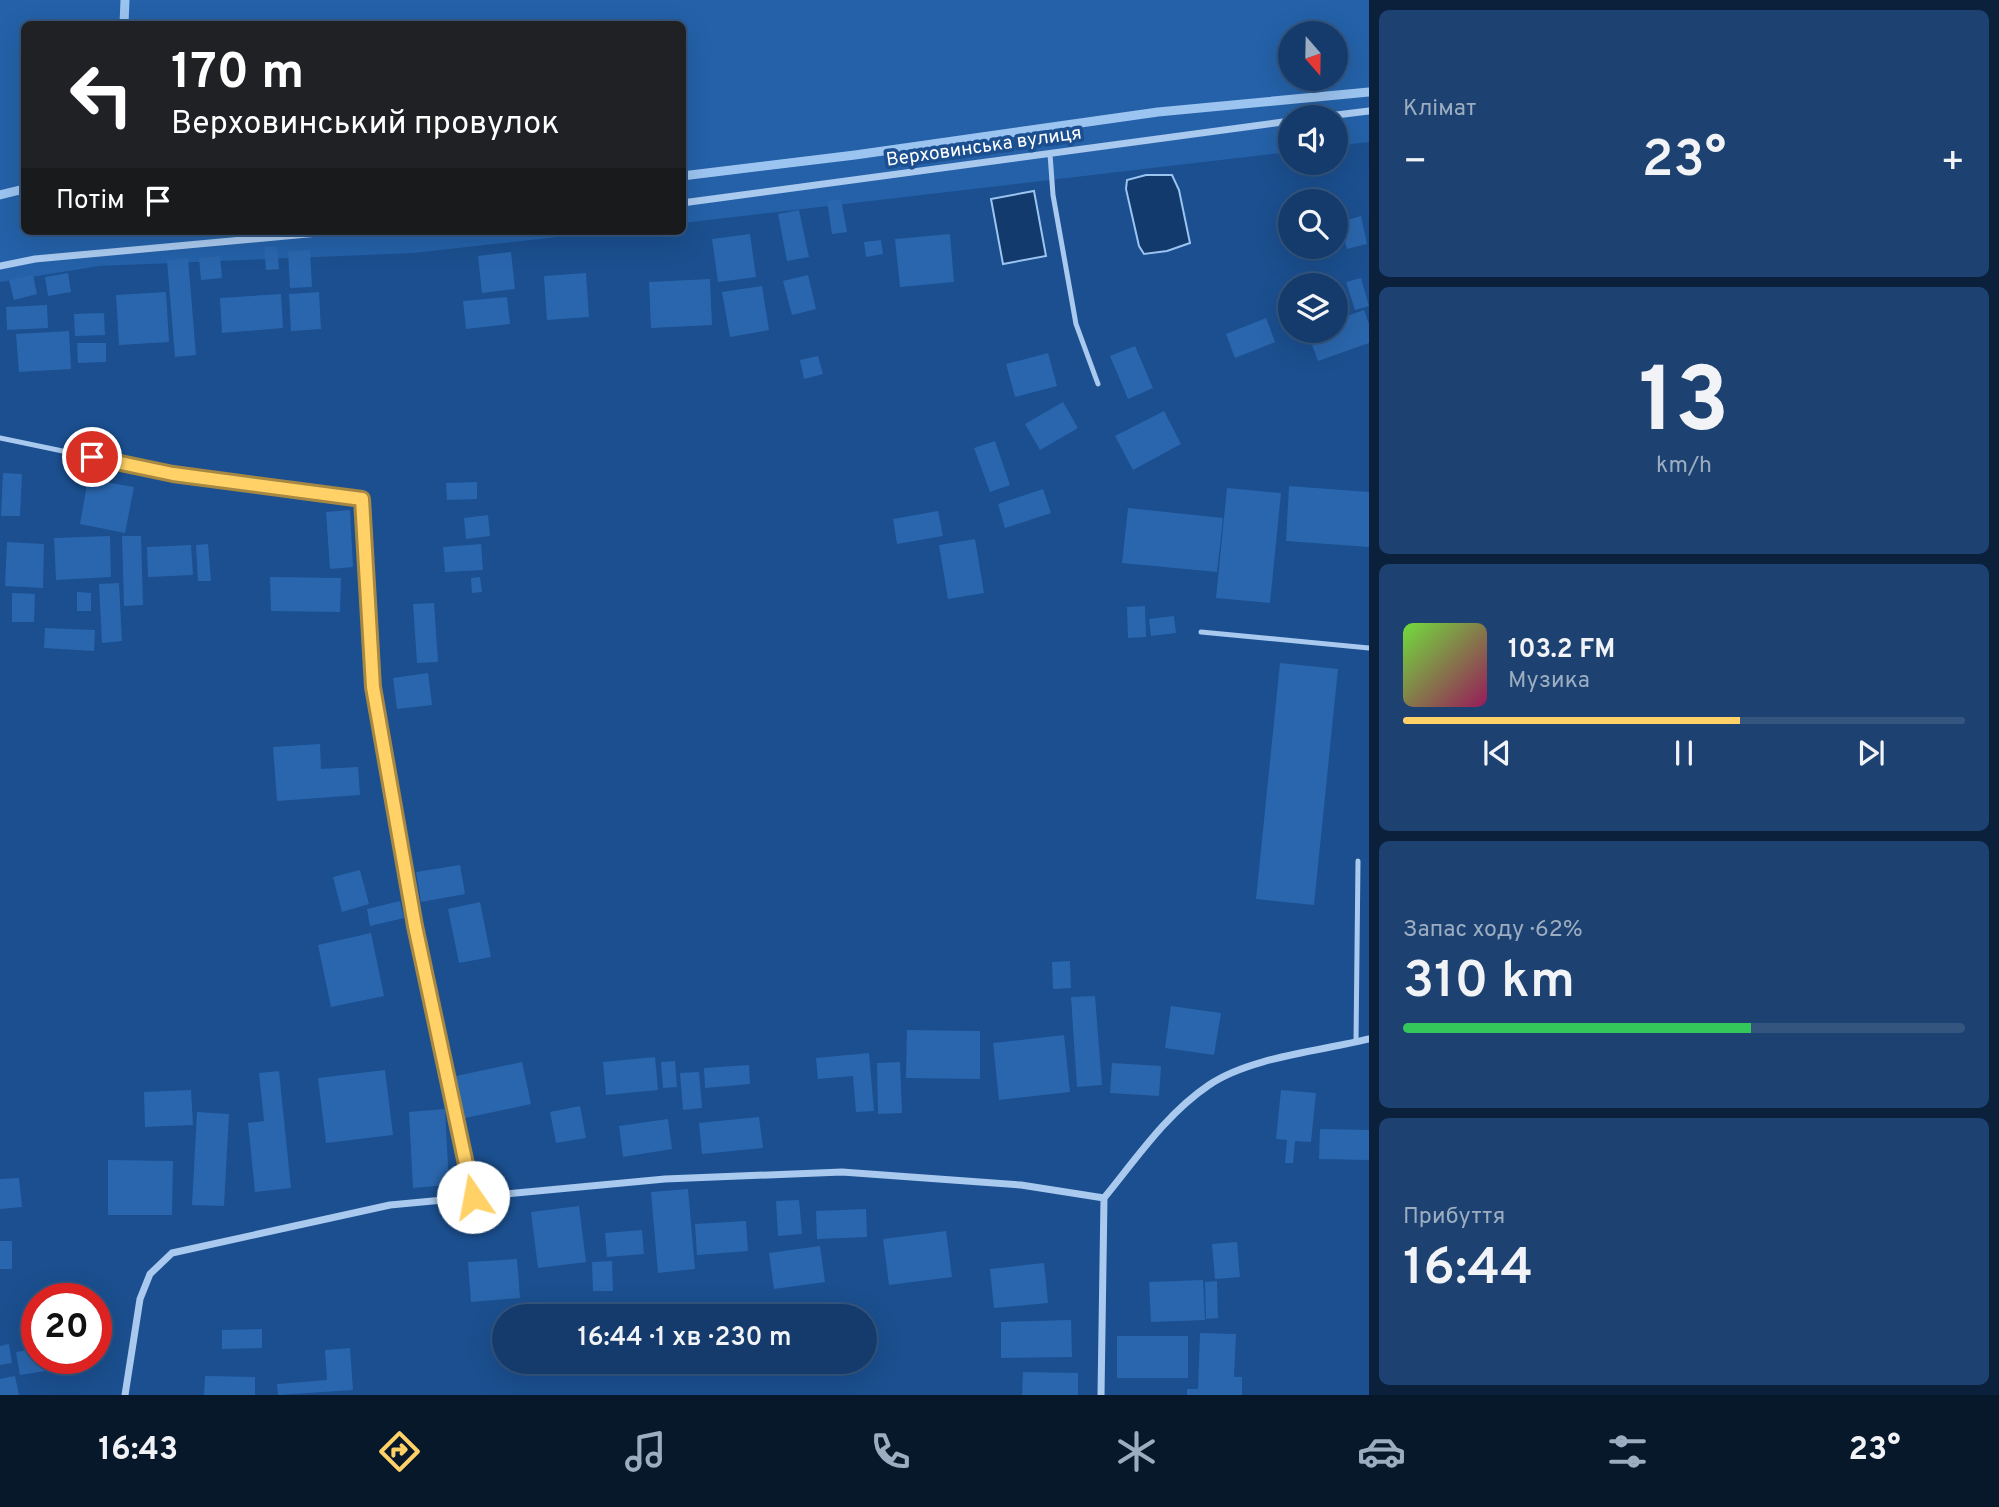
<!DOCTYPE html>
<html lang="uk">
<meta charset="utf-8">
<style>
:root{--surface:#143b6b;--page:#1d4271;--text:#f1f3f6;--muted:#9dadc1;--line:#33557e;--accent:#ffd166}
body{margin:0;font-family:Overpass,sans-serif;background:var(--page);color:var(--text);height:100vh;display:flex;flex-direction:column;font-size:26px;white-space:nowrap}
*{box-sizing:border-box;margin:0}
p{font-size:23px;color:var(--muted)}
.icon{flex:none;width:38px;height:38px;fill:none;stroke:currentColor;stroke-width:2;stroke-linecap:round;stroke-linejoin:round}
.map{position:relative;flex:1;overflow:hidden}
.side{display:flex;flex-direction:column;gap:10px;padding:10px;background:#0b203b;width:630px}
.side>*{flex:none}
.hud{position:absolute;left:21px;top:21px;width:665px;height:214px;border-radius:10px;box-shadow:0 7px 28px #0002,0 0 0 2px var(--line);background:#202124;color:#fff;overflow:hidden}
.needle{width:46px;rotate:160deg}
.tools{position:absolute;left:1278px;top:21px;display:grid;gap:14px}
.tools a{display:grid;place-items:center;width:70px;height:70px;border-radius:50%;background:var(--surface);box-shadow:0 7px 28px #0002,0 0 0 2px var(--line);font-size:35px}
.speed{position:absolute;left:21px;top:1283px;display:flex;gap:14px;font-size:35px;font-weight:700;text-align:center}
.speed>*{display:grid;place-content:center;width:91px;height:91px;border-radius:50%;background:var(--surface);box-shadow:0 7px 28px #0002,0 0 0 2px var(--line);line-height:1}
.speed .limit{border:10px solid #d22;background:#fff;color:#111}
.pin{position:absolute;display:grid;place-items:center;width:60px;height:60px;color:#fff;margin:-30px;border:4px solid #fff;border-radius:50%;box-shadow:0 2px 7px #0007}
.me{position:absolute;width:77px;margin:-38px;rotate:348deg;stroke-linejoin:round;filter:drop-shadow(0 0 5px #0008)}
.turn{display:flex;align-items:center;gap:24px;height:147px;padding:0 35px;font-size:32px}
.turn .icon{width:91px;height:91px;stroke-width:2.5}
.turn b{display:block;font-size:49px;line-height:60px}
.then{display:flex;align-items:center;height:66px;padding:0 35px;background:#0003;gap:14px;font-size:26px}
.big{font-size:52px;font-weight:600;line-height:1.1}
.side .card{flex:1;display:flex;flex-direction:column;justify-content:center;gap:10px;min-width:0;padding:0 24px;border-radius:10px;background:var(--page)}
.side .dial{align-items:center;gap:0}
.dial b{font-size:91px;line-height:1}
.song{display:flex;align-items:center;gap:21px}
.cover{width:84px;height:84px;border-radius:10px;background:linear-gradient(135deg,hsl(100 70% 55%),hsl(330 70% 35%))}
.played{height:7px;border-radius:4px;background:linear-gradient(90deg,var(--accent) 60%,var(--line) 60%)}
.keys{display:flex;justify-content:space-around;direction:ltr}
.heat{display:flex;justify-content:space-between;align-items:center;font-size:38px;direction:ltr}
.charge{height:10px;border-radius:5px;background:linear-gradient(90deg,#34c759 62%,var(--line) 0)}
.trip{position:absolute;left:492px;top:1304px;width:385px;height:70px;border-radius:35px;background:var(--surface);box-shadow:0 7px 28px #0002,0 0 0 2px var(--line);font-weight:600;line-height:70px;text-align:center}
.tabs{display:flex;height:112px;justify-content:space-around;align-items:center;background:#08182b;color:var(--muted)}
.tabs .icon{width:49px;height:49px}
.tabs .active{color:var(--accent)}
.tabs b{font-size:32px;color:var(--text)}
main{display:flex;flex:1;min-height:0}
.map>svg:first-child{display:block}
.green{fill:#2461a8;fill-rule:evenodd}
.water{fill:#123a6d;stroke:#9cc4f0;stroke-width:2}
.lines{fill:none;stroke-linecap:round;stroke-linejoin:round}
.stream{stroke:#9cc4f0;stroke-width:9}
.building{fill:#2a66ad}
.lane{stroke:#a9c9ee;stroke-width:5}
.street{stroke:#a9c9ee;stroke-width:7}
.route-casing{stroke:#a68842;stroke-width:18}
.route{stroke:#ffd166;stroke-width:12}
.labels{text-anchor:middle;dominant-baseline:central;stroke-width:7;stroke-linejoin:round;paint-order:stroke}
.street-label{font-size:19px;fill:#fff;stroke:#1b4f8f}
</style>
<main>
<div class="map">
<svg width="1369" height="1395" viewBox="0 0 1369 1395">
<rect width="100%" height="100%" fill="#1b4f8f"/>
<path class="green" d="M0,0H1369V142L1335,146V117H1290V152L683,223L682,24H24V231H612L413,253L99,266L0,282ZM1290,33H1335V79H1290Z"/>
<path class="water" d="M1146,175H1172L1179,190L1190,243L1167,251L1144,254L1139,246L1126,189L1127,180Z
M1034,191L1046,256L1003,264L991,199Z"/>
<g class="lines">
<path class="stream" d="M124,24L125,0
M682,176L855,155L1158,112L1369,92
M0,195L24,189"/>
</g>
<path class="building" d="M841,199L847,232L832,234L827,201Z
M799,210L809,257L787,261L778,214Z
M1361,216L1367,244L1347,249L1340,222Z
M750,234L756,277L718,282L712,239Z
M950,234L954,282L900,287L895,239Z
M881,240L883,254L866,257L864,242Z
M264,247H277L279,269L266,270Z
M310,250L312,287L290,288L288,251Z
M511,252L515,289L482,293L478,256Z
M220,256L222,278L201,280L199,258Z
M188,258L196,355L175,357L167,260Z
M68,273L71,292L48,296L45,277Z
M586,273L589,317L547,320L544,276Z
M33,275L37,294L14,300L9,280Z
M808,275L816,309L792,315L783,281Z
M1361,278L1369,306L1355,310L1346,282Z
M710,279L712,325L651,328L649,282Z
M762,286L769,330L730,337L722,292Z
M166,292L169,342L119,345L116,295Z
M319,292L321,329L291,331L289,294Z
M281,294L283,328L222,333L220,298Z
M507,297L510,324L466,329L463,301Z
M47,305L48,328L7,330L6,307Z
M1364,310L1369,324V343L1318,361L1307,331H1335V320Z
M104,313L105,335L75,336L74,314Z
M1266,318L1275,342L1235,358L1226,334Z
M69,331L71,369L19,372L16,334Z
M77,343H106V362L78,363Z
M1135,346L1153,388L1128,399L1110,356Z
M1048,353L1057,386L1015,397L1006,364Z
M818,356L823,374L804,379L800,360Z
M1063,402L1078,428L1040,450L1025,424Z
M1164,411L1181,444L1133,470L1115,436Z
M995,441L1010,485L990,492L974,448Z
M3,473L22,474L20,516H1Z
M88,479L134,487L125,533L80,524Z
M477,482V499L447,500L446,483Z
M1289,486L1369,492V547L1286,541Z
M1227,488L1281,493L1270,603L1216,598Z
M1043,489L1051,513L1005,528L998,504Z
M1128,508L1223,518L1217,572L1122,563Z
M350,510L353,567L330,569L326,512Z
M938,511L943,536L897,544L893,519Z
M488,515L490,536L466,539L464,518Z
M110,536L111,577L56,580L54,538Z
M122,536H141L143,605L124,606Z
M975,539L984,593L948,599L939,545Z
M7,542L44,544L43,588L5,586Z
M208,544L211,581H198L196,545Z
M481,544L483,570L445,572L443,547Z
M191,545L193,575L148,577L147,547Z
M270,577L341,578L340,612L271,611Z
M480,577L482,592L472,593L471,578Z
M119,583L122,641L102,643L99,584Z
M77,592L91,593V611H77Z
M12,593L35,594L34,622H12Z
M434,603L438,662L417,663L413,604Z
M1145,606L1146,637L1128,638L1127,607Z
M1174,616L1176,633L1151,636L1149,619Z
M45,628L95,630L94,651L44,648Z
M1280,663L1338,669L1314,905L1256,899Z
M428,673L432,705L397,709L393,678Z
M320,744L321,769L358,767L360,795L277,801L273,747Z
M460,865L465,894L421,902L416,872Z
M360,870L369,904L342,912L333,877Z
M400,901L404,918L370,926L367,909Z
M480,902L491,957L459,963L448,909Z
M371,933L384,996L331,1007L318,945Z
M1070,961L1071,988L1053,989L1052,962Z
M1095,996L1102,1085L1077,1087L1071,997Z
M1171,1006L1221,1013L1214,1055L1165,1048Z
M907,1030L980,1031V1079L906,1078Z
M1064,1035L1070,1092L999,1100L993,1043Z
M869,1053L874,1111L856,1112L853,1076L818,1079L816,1058Z
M655,1057L658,1090L606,1095L603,1062Z
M675,1061L677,1087L663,1088L661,1062Z
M522,1062L531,1104L465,1118L456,1076Z
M900,1062L902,1113L878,1114L877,1063Z
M1112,1063L1161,1066L1159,1096L1110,1093Z
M749,1065L750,1084L705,1088L704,1068Z
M385,1070L393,1135L326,1143L318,1078Z
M279,1071L291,1188L255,1192L248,1123L264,1121L259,1073Z
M699,1072L702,1108L683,1110L680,1073Z
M191,1090L193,1125L145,1127L144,1092Z
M1281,1090L1316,1093L1311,1142L1295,1141L1293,1163H1285L1287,1140L1276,1139Z
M580,1106L586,1138L556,1143L550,1112Z
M445,1109L449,1185L413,1188L409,1112Z
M197,1112L229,1114L224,1206L192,1205Z
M759,1117L763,1148L702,1154L699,1123Z
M668,1119L672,1149L623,1157L619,1126Z
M1320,1129L1369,1130V1160L1319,1159Z
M108,1160L173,1161L172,1215H108Z
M19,1178L22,1207L0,1209V1179Z
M688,1189L695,1269L658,1273L651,1192Z
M799,1200L802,1234L778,1236L776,1201Z
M579,1206L586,1262L538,1268L531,1212Z
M866,1209L867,1237L817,1239L816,1211Z
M746,1221L748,1251L697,1255L695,1224Z
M642,1230L644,1254L607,1257L605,1233Z
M946,1231L952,1277L889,1285L883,1239Z
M0,1241H12V1269H0Z
M1237,1242L1240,1277L1215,1279L1212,1244Z
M820,1246L825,1282L774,1289L769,1253Z
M517,1259L520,1298L471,1302L468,1262Z
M612,1261L613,1291H593L592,1262Z
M1044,1263L1048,1303L994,1308L990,1269Z
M1203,1280L1205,1320L1151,1322L1149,1282Z
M1217,1281L1218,1318L1206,1319L1205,1282Z
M589,1308L590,1316H557V1311Z
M1071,1320L1072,1357L1001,1358V1322Z
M262,1329V1348L222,1349V1330Z
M1200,1333L1236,1334L1234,1377H1242V1395H1187V1389H1198Z
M1117,1336H1188V1378H1117Z
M9,1344L12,1363L0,1365V1346Z
M350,1348L353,1390L278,1395L277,1384L327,1380L325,1350Z
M37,1349V1358H57L58,1369L20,1375L16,1352Z
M1023,1372L1078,1373V1395H1022Z
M15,1376L19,1395H0V1379Z
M205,1376L255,1377V1395H204Z"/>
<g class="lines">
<path class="lane" d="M1050,154L1053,195L1076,324L1098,384
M0,438L173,474L362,499L373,687L415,926L473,1197
M1201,632L1369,648
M1356,1042L1358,861"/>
<path class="street" d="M1320,117L1369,111
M682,203L1290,121
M0,266L35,259L340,231
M125,1395L140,1299L150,1274L172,1253L390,1205L665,1179L842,1172L1021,1185L1104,1198C1136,1159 1166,1114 1209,1085C1250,1057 1321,1051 1369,1039
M1101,1395L1104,1198"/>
</g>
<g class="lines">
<g class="route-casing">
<path id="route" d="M92,457L173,474L362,499L373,687L415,926L473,1197"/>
</g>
<use href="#route" class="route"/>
</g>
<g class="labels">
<g class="street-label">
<text transform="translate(984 147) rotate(-8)">Верховинська вулиця</text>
</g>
</g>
</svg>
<div class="tools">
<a><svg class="needle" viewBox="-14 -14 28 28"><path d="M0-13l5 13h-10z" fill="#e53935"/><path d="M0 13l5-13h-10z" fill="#9dadc1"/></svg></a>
<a><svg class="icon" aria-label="sound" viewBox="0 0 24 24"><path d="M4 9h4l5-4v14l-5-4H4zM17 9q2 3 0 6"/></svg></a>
<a><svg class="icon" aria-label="search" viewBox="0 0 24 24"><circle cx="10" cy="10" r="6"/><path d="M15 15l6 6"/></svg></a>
<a><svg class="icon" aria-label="layers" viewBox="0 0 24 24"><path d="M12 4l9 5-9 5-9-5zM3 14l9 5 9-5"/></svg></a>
</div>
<div class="speed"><div class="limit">20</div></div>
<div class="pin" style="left:92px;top:457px;background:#d93025"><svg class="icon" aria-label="arrive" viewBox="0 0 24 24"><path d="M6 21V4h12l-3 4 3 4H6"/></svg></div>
<svg class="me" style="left:473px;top:1197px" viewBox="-20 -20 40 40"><circle r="19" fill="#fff"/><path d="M0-13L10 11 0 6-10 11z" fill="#ffd166"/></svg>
<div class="trip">16:44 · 1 хв · 230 m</div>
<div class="hud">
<div class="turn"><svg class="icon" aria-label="left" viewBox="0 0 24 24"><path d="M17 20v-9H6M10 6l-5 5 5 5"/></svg><div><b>170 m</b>Верховинський провулок</div></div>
<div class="then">Потім<svg class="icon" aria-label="arrive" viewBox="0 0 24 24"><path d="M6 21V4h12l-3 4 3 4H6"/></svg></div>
</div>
</div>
<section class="side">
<div class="card"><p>Клімат</p>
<div class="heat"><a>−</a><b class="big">23°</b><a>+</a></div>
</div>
<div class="card dial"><b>13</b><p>km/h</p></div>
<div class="card">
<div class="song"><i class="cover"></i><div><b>103.2 FM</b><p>Музика</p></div></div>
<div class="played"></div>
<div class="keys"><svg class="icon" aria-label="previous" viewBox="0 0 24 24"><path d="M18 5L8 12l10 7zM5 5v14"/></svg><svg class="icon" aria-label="pause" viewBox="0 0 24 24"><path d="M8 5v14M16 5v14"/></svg><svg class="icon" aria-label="next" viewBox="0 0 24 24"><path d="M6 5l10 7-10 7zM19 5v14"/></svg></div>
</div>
<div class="card"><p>Запас ходу · 62%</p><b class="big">310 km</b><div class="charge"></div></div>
<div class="card"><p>Прибуття</p><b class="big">16:44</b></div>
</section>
</main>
<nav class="tabs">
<b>16:43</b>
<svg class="icon active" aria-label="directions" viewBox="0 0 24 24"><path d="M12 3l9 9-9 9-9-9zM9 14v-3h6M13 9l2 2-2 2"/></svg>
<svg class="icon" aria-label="music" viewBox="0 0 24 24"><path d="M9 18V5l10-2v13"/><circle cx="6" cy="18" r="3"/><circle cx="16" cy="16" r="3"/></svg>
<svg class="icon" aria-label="phone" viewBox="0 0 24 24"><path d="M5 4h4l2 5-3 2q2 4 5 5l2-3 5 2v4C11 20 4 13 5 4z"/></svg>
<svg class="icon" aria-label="climate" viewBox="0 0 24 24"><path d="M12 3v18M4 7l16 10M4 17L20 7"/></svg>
<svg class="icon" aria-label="car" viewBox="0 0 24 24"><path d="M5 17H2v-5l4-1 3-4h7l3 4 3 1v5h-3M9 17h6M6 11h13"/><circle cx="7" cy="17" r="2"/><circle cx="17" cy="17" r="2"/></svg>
<svg class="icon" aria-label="filters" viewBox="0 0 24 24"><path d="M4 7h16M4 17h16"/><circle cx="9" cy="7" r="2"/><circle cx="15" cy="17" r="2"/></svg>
<b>23°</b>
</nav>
